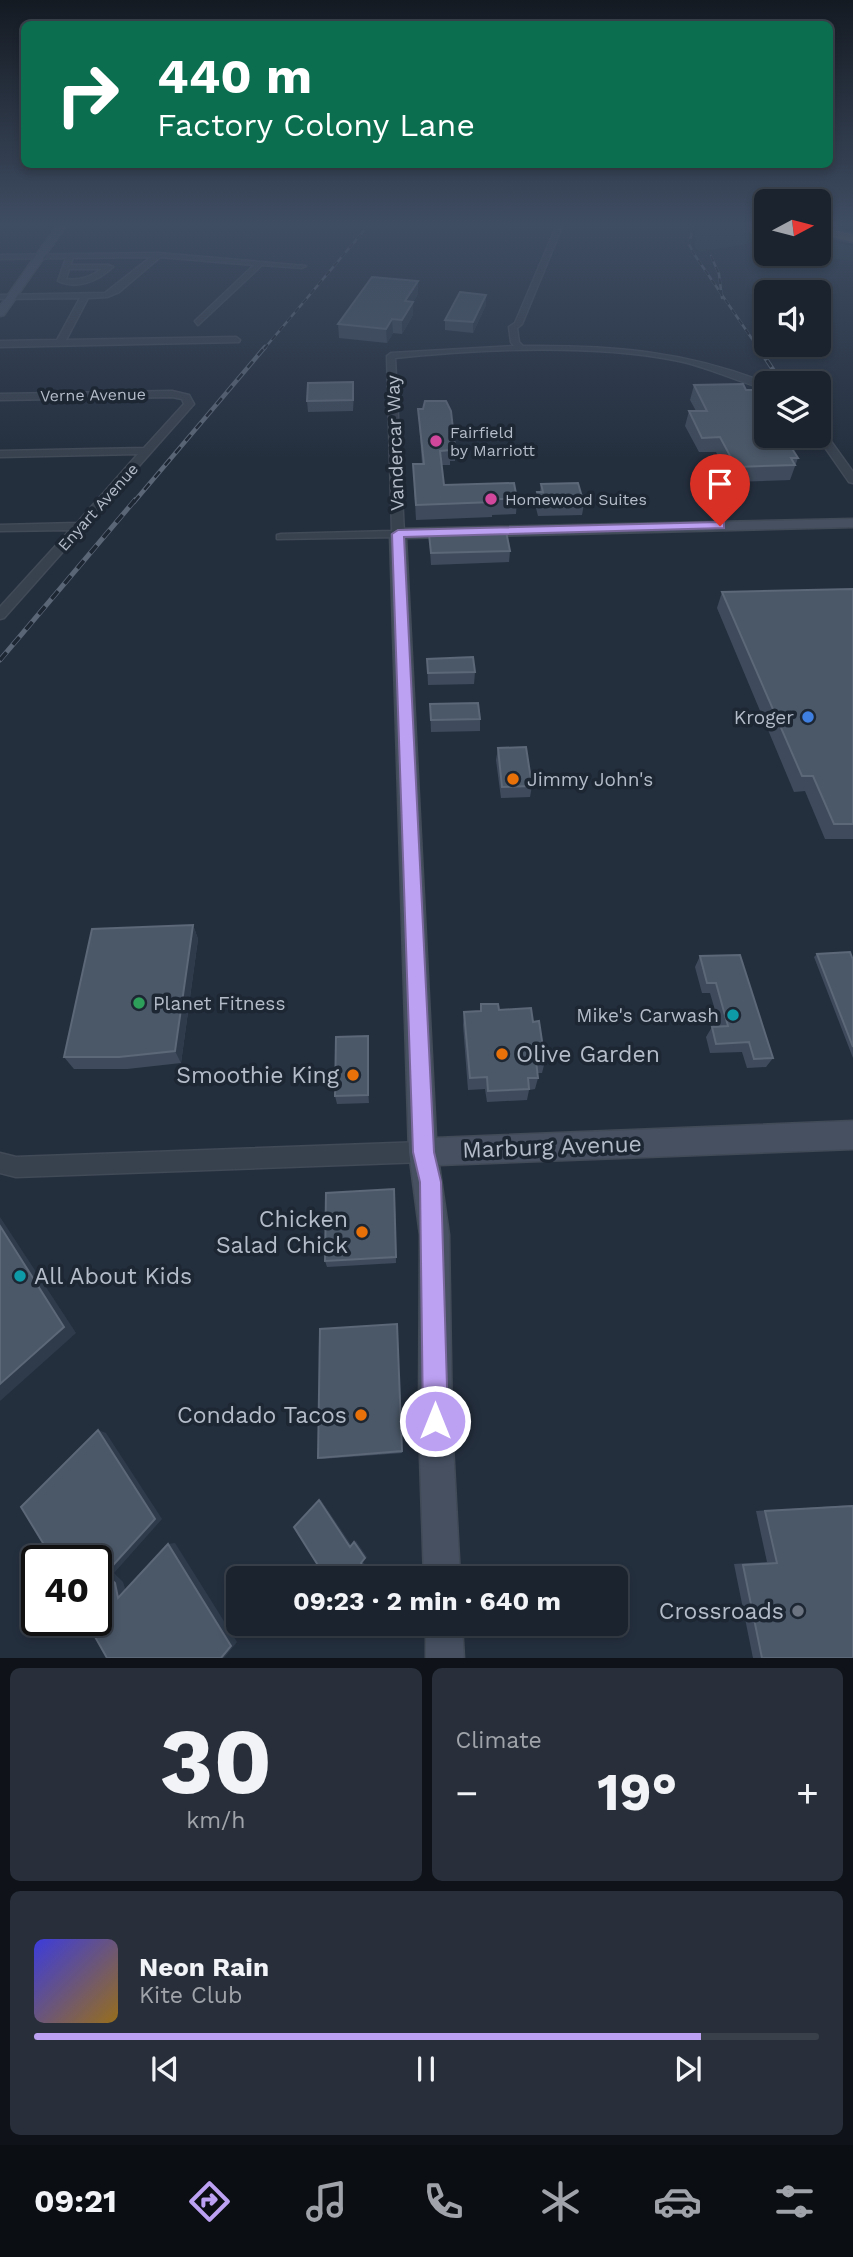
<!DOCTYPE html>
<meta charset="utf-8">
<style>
:root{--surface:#1b232e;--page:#282f3a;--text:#f1f3f6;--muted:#a0a4aa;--line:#39404a;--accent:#bca0f2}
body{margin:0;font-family:"Work Sans",sans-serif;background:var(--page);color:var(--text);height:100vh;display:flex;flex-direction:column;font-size:26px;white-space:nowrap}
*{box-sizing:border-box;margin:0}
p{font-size:23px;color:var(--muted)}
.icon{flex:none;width:38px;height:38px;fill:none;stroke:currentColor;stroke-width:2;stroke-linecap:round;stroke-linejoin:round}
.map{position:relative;height:1658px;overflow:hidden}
.details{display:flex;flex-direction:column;gap:10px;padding:10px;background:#0f1319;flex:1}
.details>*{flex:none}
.banner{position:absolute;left:21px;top:21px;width:812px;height:147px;border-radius:10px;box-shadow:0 4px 10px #0003,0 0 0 2px var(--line);background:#0b6e4f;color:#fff;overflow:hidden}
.needle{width:46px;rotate:83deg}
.tools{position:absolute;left:754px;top:189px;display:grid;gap:14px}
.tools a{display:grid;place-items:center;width:77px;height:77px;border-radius:10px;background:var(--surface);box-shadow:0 4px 10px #0003,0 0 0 2px var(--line);font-size:35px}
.speed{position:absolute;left:21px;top:1545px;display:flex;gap:14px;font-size:35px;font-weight:700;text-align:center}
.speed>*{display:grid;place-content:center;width:91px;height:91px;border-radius:50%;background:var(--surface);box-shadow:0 4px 10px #0003,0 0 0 2px var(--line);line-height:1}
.speed .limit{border:4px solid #111;border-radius:10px;background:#fff;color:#111}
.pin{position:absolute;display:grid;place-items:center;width:60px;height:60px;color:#fff;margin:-72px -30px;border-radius:50% 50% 50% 0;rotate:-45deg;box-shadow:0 0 7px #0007}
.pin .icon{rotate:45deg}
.me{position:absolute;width:77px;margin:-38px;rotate:0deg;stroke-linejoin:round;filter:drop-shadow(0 0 5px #0008)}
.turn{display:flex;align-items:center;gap:24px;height:147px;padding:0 21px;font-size:32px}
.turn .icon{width:91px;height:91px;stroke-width:2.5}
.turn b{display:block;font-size:49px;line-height:60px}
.big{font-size:52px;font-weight:700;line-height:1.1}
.details .tile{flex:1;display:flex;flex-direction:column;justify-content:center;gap:10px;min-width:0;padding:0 24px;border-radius:10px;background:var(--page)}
.details .dial{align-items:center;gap:0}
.dial b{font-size:91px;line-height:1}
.song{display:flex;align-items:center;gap:21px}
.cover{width:84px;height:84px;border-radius:10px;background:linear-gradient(135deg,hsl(240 70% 55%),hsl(40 70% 35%))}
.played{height:7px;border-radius:4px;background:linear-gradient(90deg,var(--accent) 85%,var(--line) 85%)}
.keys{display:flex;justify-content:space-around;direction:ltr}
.heat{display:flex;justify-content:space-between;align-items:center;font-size:38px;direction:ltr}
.details .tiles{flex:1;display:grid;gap:10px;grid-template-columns:1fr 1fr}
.tile:last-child{grid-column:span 2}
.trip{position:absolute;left:226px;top:1566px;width:402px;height:70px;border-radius:10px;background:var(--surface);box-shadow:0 4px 10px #0003,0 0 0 2px var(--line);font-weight:700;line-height:70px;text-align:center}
.dock{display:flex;height:112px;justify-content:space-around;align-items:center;background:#0b0e12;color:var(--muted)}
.dock .icon{width:49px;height:49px}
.dock .current{color:var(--accent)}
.dock b{font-size:32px;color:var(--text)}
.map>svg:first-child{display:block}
.green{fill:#263c3f}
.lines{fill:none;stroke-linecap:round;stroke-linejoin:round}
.street-casing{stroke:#414a57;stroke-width:3}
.secondary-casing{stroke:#414a57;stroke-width:3}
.highway-casing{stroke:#434c59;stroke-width:4}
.street{fill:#38414e;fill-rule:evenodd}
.secondary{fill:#465061;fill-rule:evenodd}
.highway{fill:#746855;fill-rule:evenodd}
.rail-far2-casing{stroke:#5a6575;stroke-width:2.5}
.rail-far1-casing{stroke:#5a6575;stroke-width:4.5}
.rail-casing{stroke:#5a6575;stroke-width:5}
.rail-far2{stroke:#1d2633;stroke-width:2;stroke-dasharray:6;stroke-linecap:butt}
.rail-far1{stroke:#1d2633;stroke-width:2.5;stroke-dasharray:8;stroke-linecap:butt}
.rail{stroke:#1d2633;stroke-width:3.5;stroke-dasharray:10;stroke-linecap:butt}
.wall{fill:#3f4b5c}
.shaded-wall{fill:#2f3b4b}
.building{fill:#4b5868;stroke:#5c6777;stroke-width:2}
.route{fill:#bca0f2;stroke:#7a689d;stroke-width:2}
.hotel-dot{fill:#d1479c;stroke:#1d2633;stroke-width:2.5}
.shop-dot{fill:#3f7fe0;stroke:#1d2633;stroke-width:2.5}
.food-dot{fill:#e8710a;stroke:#1d2633;stroke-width:2.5}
.leisure-dot{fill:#2e9e5b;stroke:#1d2633;stroke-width:2.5}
.culture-dot{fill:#0f9aa8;stroke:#1d2633;stroke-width:2.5}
.worship-dot{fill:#6b7280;stroke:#1d2633;stroke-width:2.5}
.labels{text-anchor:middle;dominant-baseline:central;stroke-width:7;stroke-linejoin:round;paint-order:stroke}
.far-street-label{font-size:16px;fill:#b4bcc9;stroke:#1d2633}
.far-poi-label{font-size:16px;fill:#b4bcc9;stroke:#1d2633;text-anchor:start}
.street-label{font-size:19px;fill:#b4bcc9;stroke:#1d2633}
.poi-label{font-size:19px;fill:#b4bcc9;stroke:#1d2633;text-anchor:end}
.near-poi-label{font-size:23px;fill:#b4bcc9;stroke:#1d2633;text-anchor:end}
.near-street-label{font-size:23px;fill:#b4bcc9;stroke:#1d2633}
</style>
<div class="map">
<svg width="853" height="1659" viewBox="0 0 853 1659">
<rect width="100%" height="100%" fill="#242f3e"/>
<path class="green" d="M699,227H754L766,230V247L753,243L700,252L695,248L694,235Z
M819,239L853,246V261L791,254H819Z"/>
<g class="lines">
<g class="street-casing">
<path id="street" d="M556,227H562L522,324L517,328L519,342L523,346C611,345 685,351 767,383L766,389C735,381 707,366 674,360C588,344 482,349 395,358L404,534L398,537L277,539V535L281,534L392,531L387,356L391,353L514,346L511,342L509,327L515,323Z
M158,253L306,266L302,268L262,265L198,325L195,321L254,265L160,257L119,292L107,297L88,298L66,340L236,337L240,340L239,342L0,347V341L57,340L80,298L0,299V295L105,293L151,257L73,258L70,265H109L113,267C98,281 77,290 58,281L66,258L0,259V255ZM69,269H102C90,277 80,281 66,279Z
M172,391L189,395L194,404L4,618L0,619V607L70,530L0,531V525L77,523L138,454L0,457V451L144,448L184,404L182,399L172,397L0,400V394Z
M819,428L822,429L853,472V483L849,482L817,436Z
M423,1142L430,1145L433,1152L430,1159L423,1162L16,1177L0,1173V1153L16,1157Z"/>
</g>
<g class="secondary-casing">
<path id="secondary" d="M56,227H65L4,315L0,316V306Z
M853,519V527L406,538L436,1138L853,1121V1149L439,1165L449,1235L452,1426L460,1578H424L419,1426L420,1235L409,1152L390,534L398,529Z
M426,1624H462L464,1659H426Z"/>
</g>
<g class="highway-casing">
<path id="highway" d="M819,227L853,234V242L819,234Z"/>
</g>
<use href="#street" class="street"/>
<use href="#secondary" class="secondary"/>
<use href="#highway" class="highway"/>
<g class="rail-far2-casing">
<path id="rail-far2" d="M693,227L689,244L694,254L759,349
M711,256L719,274L722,298
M264,349L367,227"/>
</g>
<g class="rail-far1-casing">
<path id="rail-far1" d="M758,347L776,374
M134,502L265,347"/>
</g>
<g class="rail-casing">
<path id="rail" d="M0,660L135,500"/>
</g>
<use href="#rail-far2" class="rail-far2"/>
<use href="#rail-far1" class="rail-far1"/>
<use href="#rail" class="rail"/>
</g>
<path class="wall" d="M418,294L413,302V315L402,334L393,333L387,343L339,338L338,324Z
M486,295V305L473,333L445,330V320Z
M694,385L746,390L798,458L790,480L731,482L716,452H699L685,426L689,411H696L690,400Z
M354,393L353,411L308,412L307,401Z
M418,409L455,447V461H450V465H441L444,485L517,499L516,514L492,515V517L416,520L413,464H422L419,423Z
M541,484L584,504L582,515L538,516L535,504L537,492H540Z
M429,534L510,551L509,562L431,565Z
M853,589V839H825L805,791L794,792L717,608L722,592Z
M427,659L475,672L474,684L428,685Z
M430,704L480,719V731L431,732Z
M498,748L532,786L530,797L501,798L496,760Z
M193,925L198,939L181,1063L127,1069H74L64,1057Z
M817,954L853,960V1058L814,957Z
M700,956L773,1058L766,1067L747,1068L742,1052L710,1053L706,1037L712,1027H720L710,993H702L695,967Z
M481,1004L533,1022L545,1061L542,1073H538V1078L535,1089L529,1090L527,1100L487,1102L485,1089L468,1090L463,1025L464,1012L480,1011Z
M368,1036L369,1045V1103L337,1104L335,1096Z
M395,1196L396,1263L327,1267L325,1261Z
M397,1324L402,1453L321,1459L318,1458Z
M853,1505V1658H753L734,1564L767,1562L756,1511Z"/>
<path class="shaded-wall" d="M418,281V294L413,302V315L402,334V320L405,301Z
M486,295V305L473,333V322Z
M392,319L393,333L387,343L386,329Z
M193,925L198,939L181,1063L175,1051Z
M368,1036L369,1045V1103L368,1095Z
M0,1217L76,1333L0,1401Z
M98,1430L106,1433L162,1519L114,1573L123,1582L127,1595L118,1598L105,1574Z
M319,1500H321L352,1546L350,1547Z
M356,1541L367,1557L363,1562L375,1578H372L361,1563L354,1542Z
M175,1543L237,1642L224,1658H221L168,1544Z
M107,1580L96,1593V1584L98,1581Z"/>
<path class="building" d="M372,277L418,281L405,301L413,302L402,320L392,319L386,329L338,324Z
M460,292L486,295L473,322L445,320Z
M353,382V400L307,401L308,383Z
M743,384L746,390H755L766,408V436H784L798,458H791L795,465L736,467L720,437L702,438L689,411H707L694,385Z
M425,401H446L451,411L455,447H450V450L440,451L444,485L514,483L517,499H493V502L416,505L413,464H424L418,409H423Z
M578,483L584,504L540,505L537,492H543L541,484Z
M506,531L510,551L431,553L429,534Z
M853,589V824H834L813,776H802L722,592Z
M473,657L475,672L428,673L427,659Z
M478,703L480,719L431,720L430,704Z
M526,747L532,786L502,787L498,748Z
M193,925L175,1051L119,1057H64L92,929Z
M850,952L853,960V1047L817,954Z
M740,955L773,1058L754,1059L749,1042L716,1044L712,1027L728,1026L716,983H707L700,956Z
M481,1004H498L499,1010L531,1008L533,1022L539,1021L545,1061H536L538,1078H528L529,1089L488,1091L487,1077L470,1078L464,1012L481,1011Z
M368,1036V1095L335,1096L336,1037Z
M394,1189L396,1257L325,1261L326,1193Z
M0,1226L64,1327L0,1384Z
M397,1324L402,1451L318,1458L320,1329Z
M98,1430L155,1519L105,1574L115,1583L118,1598L168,1544L231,1646L221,1658H107L90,1628L113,1604L98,1581L96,1584V1561H54L21,1507Z
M319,1500L350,1547L354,1542L365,1558L361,1563L372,1578H326L294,1527Z
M853,1506V1658H762L743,1565L777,1563L765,1511Z"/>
<linearGradient id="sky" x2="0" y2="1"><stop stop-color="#141a22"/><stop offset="0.49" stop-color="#3f4d63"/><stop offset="1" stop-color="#3f4d63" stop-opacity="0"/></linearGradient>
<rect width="853" height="459" fill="url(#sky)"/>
<path class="route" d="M720,522L724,523V528L404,537L434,1152L441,1182L448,1421L444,1430L435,1434L426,1430L423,1421L420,1182L413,1152L392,534L398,530Z"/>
<g class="hotel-dot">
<circle cx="436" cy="441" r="7"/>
<circle cx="491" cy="499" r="7"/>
</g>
<circle class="shop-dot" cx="808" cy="717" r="7"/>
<g class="food-dot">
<circle cx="513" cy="779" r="7"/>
<circle cx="502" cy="1054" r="7"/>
<circle cx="353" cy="1075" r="7"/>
<circle cx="362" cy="1232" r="7"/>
<circle cx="361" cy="1415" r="7"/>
</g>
<circle class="leisure-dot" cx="139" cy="1003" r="7"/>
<g class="culture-dot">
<circle cx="733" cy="1015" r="7"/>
<circle cx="20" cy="1276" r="7"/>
</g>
<circle class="worship-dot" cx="798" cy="1611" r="7"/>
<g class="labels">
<g class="far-street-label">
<text transform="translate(93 395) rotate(-1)">Verne Avenue</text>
<text transform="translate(98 507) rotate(-48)">Enyart Avenue</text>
</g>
<g class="far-poi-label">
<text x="450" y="432">Fairfield<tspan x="450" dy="18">by Marriott</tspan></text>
<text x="505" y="499">Homewood Suites</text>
</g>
<g class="street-label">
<text transform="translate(395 443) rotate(-92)">Vandercar Way</text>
</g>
<g class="poi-label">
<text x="794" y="717">Kroger</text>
<text x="527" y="779" text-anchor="start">Jimmy John's</text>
<text x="153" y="1003" text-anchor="start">Planet Fitness</text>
<text x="719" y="1015">Mike's Carwash</text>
</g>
<g class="near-poi-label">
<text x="516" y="1054" text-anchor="start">Olive Garden</text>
<text x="339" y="1075">Smoothie King</text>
<text x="348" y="1219">Chicken<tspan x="348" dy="26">Salad Chick</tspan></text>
<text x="34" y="1276" text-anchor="start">All About Kids</text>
<text x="347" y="1415">Condado Tacos</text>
<text x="784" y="1611">Crossroads</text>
</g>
<g class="near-street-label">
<text transform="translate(552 1147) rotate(-2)">Marburg Avenue</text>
</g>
</g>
</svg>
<div class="tools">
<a><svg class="needle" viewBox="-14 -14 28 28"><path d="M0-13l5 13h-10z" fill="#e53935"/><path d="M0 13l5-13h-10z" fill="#a0a4aa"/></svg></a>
<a><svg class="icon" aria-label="sound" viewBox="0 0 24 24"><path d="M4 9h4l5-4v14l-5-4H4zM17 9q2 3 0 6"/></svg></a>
<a><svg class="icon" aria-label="layers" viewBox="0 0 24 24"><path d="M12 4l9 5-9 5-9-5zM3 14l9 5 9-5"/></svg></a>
</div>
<div class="speed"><div class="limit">40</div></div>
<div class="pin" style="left:720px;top:526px;background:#d93025"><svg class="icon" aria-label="arrive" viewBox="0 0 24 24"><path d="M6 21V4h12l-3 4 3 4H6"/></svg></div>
<svg class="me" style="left:435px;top:1421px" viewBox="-20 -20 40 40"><circle r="17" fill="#bca0f2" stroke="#fff" stroke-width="3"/><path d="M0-11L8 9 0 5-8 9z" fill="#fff"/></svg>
<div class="trip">09:23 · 2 min · 640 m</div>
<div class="banner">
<div class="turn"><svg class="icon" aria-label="right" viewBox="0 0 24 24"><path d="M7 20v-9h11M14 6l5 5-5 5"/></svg><div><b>440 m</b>Factory Colony Lane</div></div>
</div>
</div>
<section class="details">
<div class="tiles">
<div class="tile dial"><b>30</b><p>km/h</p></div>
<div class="tile"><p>Climate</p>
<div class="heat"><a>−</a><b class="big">19°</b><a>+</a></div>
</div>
<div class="tile">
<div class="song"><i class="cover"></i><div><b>Neon Rain</b><p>Kite Club</p></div></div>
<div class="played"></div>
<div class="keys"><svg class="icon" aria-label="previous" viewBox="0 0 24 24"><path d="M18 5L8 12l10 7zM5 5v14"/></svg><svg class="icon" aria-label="pause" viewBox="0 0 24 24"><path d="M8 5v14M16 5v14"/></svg><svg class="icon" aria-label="next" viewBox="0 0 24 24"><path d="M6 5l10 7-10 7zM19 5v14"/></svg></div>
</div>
</div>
</section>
<nav class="dock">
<b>09:21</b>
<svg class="icon current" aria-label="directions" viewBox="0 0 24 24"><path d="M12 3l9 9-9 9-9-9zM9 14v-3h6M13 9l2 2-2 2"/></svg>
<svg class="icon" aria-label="music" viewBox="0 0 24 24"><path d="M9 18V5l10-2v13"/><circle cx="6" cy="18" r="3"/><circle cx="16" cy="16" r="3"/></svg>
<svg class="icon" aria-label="phone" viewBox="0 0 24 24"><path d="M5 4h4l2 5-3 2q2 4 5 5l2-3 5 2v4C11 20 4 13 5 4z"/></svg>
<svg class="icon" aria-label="climate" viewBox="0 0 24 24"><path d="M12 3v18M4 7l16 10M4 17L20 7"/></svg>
<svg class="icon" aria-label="car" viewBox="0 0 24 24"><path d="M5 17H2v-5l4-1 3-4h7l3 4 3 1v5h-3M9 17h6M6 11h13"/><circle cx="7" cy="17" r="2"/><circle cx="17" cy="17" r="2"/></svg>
<svg class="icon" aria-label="filters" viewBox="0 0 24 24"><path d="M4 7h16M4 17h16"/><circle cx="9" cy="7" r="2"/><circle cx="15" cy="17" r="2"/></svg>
</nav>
